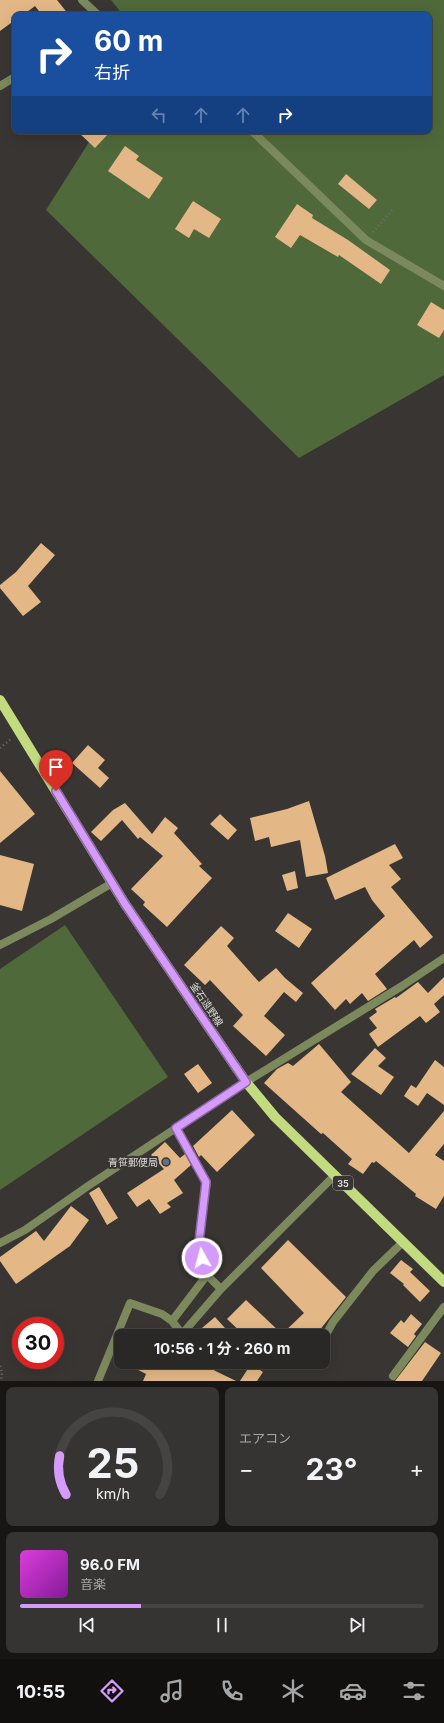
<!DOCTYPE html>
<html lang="ja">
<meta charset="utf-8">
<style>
:root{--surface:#2a2826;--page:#363432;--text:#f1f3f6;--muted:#a5a6a7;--line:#464443;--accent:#d59bfa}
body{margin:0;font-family:Inter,"Noto Sans JP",sans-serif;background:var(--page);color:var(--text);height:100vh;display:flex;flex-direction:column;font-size:15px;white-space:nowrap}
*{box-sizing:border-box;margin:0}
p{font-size:13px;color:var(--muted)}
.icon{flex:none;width:22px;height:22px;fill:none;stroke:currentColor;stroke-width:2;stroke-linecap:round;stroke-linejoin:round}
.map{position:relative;height:1381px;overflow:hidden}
.details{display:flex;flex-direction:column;gap:6px;padding:6px;background:#171615;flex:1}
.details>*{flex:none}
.guide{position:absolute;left:12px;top:12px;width:420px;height:122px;border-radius:8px;box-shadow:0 4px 16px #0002,0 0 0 1px var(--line);background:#1a4fa0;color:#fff;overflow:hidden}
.speed{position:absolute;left:12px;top:1317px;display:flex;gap:8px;font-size:20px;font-weight:700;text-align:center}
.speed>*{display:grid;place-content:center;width:52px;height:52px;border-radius:50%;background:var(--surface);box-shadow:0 4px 16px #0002,0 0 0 1px var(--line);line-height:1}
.speed .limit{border:6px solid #d22;background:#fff;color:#111}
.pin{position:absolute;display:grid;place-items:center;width:34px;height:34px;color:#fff;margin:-41px -17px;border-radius:50% 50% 50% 0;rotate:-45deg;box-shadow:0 0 4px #0007}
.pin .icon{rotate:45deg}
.me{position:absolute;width:44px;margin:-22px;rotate:353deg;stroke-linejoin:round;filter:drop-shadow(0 0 3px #0008)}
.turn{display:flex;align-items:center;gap:14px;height:84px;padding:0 16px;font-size:18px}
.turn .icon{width:52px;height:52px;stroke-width:2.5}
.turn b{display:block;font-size:28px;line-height:34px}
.lanes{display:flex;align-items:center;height:38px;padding:0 16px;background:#0003;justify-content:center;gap:20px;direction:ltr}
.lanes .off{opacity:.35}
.big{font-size:30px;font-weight:700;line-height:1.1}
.details .tile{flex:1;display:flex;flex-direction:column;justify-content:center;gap:6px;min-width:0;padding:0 14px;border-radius:8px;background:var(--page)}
.details .dial{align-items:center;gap:0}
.dial svg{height:104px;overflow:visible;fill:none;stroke:var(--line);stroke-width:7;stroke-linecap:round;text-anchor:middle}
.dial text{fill:var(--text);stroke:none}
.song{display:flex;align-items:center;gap:12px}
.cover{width:48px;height:48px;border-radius:6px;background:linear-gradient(135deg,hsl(300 70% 55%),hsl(290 70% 35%))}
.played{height:4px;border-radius:2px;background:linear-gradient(90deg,var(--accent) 30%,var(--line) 30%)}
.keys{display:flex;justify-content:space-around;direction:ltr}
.heat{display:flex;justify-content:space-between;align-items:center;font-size:22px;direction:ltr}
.details .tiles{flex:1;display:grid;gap:6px;grid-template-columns:1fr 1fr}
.tile:last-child{grid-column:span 2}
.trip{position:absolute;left:114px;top:1329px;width:216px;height:40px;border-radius:8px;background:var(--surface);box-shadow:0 4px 16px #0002,0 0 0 1px var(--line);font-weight:700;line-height:40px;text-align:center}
.dock{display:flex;height:64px;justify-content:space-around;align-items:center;background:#11100f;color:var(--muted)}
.dock .icon{width:28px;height:28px}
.dock .selected{color:var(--accent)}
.dock b{font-size:18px;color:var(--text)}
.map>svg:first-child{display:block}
.green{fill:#4f693b}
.building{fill:#e3b886}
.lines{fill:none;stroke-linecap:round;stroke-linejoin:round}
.path{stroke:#706e6b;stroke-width:2.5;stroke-dasharray:1 3;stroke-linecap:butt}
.minor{stroke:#7c895d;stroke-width:8}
.tertiary{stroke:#7c895d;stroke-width:8}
.primary{stroke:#c2db7f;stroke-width:10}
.route-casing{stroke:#8a65a2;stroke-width:10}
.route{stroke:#d59bfa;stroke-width:7}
.service-dot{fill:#5c6f8a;stroke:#383532;stroke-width:1.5}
.labels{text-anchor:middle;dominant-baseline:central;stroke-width:4;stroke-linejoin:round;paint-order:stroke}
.shield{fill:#383532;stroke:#aba8a6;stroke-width:1}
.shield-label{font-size:9px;font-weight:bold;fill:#dcdad8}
.street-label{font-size:10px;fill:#dcdad8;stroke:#383532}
.poi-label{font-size:10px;fill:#dcdad8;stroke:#383532;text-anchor:end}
</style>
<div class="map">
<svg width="444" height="1381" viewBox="0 0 444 1381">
<rect width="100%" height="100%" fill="#383532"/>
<path class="green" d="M111,0H444V375L299,458L46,210L96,131H429V15H123Z
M65,925L168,1077L0,1190V969Z"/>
<path class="building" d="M0,0H57L69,15H42L35,6L23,15H15V20L0,31Z
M77,131H111L95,148Z
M125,146L139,156L136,160L163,178L149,199L108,171Z
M346,174L377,200L369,209L338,184Z
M193,201L221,219L209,238L194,229L189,238L175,229Z
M297,204L313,215L312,218L348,240L390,270L381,284L339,255L338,257L300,235L291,248L275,237Z
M431,302L444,310V330L439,338L417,325Z
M41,543L55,555L28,586L41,602L23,616L0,588V585L16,572Z
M88,745L105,760L98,768L109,778L100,788L72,763Z
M0,771L35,814L0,843Z
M309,801L325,856L328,873L306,877L300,840L271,847L269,837L255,841L250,818L287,809Z
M125,803L152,834L165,817L178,828L174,833L202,864L199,866L212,878L167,927L143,905L145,902L131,889L163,856L140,837L138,839L122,820L101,841L91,832L113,810Z
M220,814L237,830L228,840L210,824Z
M395,844L403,858L389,865L401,879L391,887L433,937L420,948L414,940L375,974L387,989L368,1001L362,993L350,1004L346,999L335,1010L311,983L385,916L372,900L365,887L335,900L326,878Z
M0,855L34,864L22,911L0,905Z
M295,871L298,888L287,891L282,875Z
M288,913L312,929L299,948L275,931Z
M221,926L234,938L227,946L259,982L276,968L285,978L303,993L296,1002L284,992L264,1016L285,1035L266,1056L233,1026L243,1015L210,980L205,985L184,965Z
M444,977V995L434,1004L440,1012L426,1023L420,1016L378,1047L369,1034L377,1028L369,1018L377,1012L375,1009L395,997L396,998L418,982L428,993Z
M319,1044L351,1082L341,1092L409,1153L444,1111V1144L435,1155L444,1161V1196L436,1209L415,1196L416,1194L376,1161L374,1163L372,1162L363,1174L348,1164L352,1159L323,1133L321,1134L264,1083L277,1069L288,1063L293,1066Z
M375,1048L386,1058L378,1066L394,1077L381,1095L351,1074Z
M435,1060L444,1067V1105L427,1093L418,1106L404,1096L411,1085L416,1088Z
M198,1064L212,1083L198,1093L184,1074Z
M232,1110L255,1135L217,1172L201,1155L199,1157L193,1146Z
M165,1142L180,1158L185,1154L191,1165L174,1180L183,1193L167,1203L171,1207L160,1214L149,1199L137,1207L127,1193L164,1169L151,1155Z
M99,1187L118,1218L107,1225L89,1193Z
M71,1206L89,1220L70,1246L16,1284L0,1261V1257L36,1231L44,1241Z
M288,1240L346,1297L315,1336H245L227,1319L246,1300L282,1334L304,1313L261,1268Z
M401,1260L413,1269L410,1272L430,1291L420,1302L403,1285L404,1284L390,1273Z
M411,1314L422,1324L414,1334L416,1336L408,1347L390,1333L401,1320L404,1323Z
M215,1317L225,1328L216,1336H210L202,1328Z
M425,1342L441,1353L422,1381H395Z
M123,1362H197L236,1381H143L146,1374Z
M251,1364L263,1372L257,1381H240Z"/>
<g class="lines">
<path class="path" d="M373,232L393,209
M0,748L11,739
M0,1366L2,1372L1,1381"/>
<path class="minor" d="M82,0L98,15
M0,86L15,77
M252,131L366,240L444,286
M0,945L51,919L112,883
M246,1082L402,986L444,958
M207,1275L221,1289L335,1175
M172,1321L182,1334L221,1289
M323,1340L333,1322L373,1271L403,1242
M393,1376L444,1307
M98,1381L130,1303L162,1314L172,1321L207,1275L199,1242L207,1182L176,1128"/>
<path class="tertiary" d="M0,1243L25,1230L88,1186L246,1082"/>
<path class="primary" d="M0,700L125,904L246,1082L275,1117L444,1282"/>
</g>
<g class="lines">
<g class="route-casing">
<path id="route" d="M56,791L125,904L246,1082L176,1128L206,1182L199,1242L202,1258"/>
</g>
<use href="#route" class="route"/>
</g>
<circle class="service-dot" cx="166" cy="1162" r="4"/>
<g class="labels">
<rect class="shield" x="333" y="1176" width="20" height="14" rx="3"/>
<g class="shield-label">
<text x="343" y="1183">35</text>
</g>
<g class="street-label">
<text transform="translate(207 1004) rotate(56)">釜石遠野線</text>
</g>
<g class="poi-label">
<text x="158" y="1162">青笹郵便局</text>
</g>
</g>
</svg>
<div class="speed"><div class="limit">30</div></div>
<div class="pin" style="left:56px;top:791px;background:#d93025"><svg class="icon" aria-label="arrive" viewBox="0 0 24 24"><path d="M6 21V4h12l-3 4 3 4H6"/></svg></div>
<svg class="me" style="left:202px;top:1258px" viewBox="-20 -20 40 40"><circle r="17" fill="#d59bfa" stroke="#fff" stroke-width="3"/><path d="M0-11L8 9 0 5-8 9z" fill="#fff"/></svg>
<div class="trip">10:56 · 1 分 · 260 m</div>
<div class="guide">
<div class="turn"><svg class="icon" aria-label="right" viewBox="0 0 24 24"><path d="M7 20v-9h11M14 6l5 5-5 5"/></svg><div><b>60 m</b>右折</div></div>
<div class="lanes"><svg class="icon off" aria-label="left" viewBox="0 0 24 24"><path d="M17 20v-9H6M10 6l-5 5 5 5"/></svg><svg class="icon off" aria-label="ahead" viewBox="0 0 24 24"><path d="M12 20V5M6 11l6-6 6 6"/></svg><svg class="icon off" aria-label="ahead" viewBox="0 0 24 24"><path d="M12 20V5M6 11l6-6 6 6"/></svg><svg class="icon" aria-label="right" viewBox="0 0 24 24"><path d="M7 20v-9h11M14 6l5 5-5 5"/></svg></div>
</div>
</div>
<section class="details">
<div class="tiles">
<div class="tile dial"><svg viewBox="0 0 100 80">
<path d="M14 69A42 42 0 1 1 86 69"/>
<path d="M14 69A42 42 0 0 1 9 39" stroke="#d59bfa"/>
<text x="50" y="56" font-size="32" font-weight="700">25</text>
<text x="50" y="72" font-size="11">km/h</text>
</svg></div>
<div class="tile"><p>エアコン</p>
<div class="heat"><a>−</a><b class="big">23°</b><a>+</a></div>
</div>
<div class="tile">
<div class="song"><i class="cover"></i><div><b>96.0 FM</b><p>音楽</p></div></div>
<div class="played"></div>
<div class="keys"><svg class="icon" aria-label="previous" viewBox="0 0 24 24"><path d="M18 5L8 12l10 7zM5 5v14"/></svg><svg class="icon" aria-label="pause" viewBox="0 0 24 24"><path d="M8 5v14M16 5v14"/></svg><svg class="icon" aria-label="next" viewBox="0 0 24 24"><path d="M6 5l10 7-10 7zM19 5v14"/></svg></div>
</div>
</div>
</section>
<nav class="dock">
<b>10:55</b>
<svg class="icon selected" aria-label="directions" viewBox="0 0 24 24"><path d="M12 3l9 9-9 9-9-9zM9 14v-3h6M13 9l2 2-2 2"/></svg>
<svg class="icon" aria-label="music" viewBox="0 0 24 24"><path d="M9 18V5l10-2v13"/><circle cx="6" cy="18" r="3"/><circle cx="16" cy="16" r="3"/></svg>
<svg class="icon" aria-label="phone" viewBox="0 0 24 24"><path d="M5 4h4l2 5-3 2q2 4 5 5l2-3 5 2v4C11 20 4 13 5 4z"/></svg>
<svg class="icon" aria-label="climate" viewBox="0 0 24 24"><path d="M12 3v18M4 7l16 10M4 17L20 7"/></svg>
<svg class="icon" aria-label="car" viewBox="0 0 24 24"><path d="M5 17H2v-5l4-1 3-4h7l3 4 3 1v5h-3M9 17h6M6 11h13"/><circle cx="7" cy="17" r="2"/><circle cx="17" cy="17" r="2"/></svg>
<svg class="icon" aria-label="filters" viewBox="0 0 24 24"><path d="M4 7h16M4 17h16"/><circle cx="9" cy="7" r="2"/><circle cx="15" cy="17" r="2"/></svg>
</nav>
